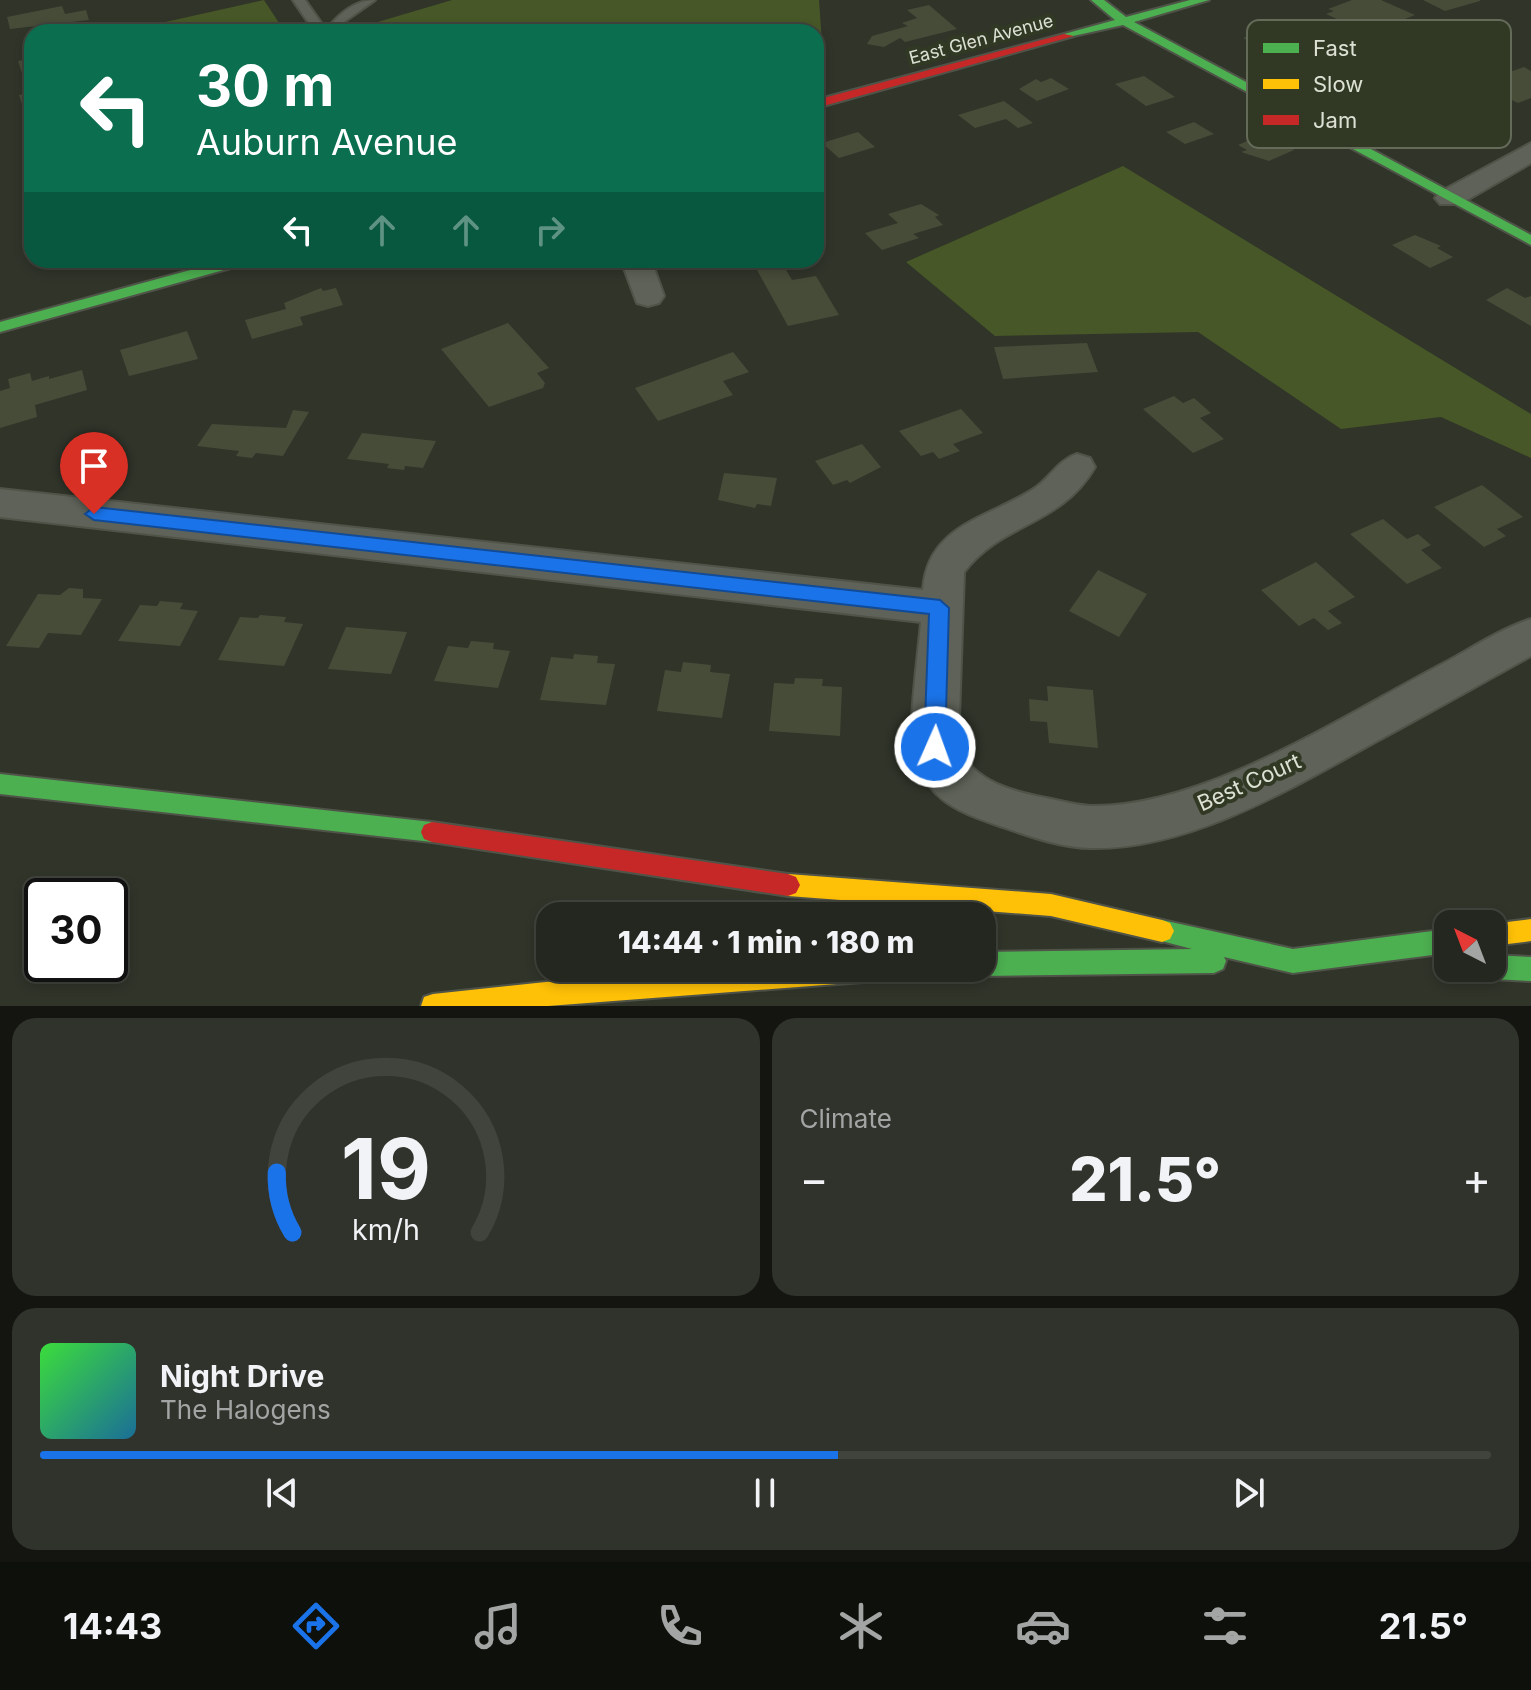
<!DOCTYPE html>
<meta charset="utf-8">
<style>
:root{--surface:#24271f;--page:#30332c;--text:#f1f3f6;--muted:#a3a5a4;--line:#41443d;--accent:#1a73e8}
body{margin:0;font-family:Inter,sans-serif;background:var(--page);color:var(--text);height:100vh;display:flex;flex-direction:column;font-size:30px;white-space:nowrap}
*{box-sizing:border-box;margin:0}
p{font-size:26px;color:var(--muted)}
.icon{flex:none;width:44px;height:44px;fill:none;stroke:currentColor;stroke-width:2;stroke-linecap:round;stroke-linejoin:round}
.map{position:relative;height:1006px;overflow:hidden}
.panel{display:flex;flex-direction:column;gap:12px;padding:12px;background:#141511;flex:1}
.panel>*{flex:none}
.guide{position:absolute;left:24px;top:24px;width:800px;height:244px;border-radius:24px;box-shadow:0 4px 12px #0003,0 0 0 2px var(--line);background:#0b6e4f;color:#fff;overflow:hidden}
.needle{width:52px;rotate:318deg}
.tools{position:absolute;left:1434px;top:910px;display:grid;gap:16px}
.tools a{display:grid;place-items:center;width:72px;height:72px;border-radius:16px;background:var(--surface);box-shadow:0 4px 12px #0003,0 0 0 2px var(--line);font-size:40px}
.speed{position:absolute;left:24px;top:878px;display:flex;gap:16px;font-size:40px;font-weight:700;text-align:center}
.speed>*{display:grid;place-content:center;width:104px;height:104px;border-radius:50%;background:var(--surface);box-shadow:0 4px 12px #0003,0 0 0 2px var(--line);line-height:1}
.speed .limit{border:4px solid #111;border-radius:12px;background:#fff;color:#111}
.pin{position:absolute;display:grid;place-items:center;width:68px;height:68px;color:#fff;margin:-82px -34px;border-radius:50% 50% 50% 0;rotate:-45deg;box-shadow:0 0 8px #0007}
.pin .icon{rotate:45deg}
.me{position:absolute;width:88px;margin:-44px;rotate:2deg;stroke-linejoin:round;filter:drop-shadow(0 0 6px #0008)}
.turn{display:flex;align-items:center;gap:28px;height:168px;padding:0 40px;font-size:36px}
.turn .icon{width:104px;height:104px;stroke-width:2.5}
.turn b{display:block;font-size:56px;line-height:68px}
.lanes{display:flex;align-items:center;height:76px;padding:0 40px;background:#0003;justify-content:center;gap:40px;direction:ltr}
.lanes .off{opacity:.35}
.big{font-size:60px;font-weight:800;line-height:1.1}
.panel .widget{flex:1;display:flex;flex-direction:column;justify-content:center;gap:12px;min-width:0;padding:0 28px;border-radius:24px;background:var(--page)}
.panel .dial{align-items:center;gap:0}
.dial svg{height:208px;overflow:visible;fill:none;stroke:var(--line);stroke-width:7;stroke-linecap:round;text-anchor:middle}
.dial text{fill:var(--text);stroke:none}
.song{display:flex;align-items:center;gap:24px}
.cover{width:96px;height:96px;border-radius:12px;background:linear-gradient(135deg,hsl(120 70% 55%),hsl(200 70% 35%))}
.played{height:8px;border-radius:4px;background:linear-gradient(90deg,var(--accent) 55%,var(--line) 55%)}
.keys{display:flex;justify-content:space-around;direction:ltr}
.heat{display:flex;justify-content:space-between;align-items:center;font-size:44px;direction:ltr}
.panel .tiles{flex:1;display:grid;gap:12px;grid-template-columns:1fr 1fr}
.widget:last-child{grid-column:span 2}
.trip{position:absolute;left:536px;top:902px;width:460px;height:80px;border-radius:24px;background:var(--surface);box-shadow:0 4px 12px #0003,0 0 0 2px var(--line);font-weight:800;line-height:80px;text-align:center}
.tab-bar{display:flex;height:128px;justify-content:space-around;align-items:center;background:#0e100c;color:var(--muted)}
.tab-bar .icon{width:56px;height:56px}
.tab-bar .current{color:var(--accent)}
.tab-bar b{font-size:36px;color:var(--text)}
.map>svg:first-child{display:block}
.green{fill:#475727}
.building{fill:#474c39}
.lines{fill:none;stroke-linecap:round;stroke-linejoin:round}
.lane-casing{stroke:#4f5348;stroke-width:4}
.street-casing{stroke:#4f5348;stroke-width:4}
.fast-casing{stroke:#4f5348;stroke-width:4}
.slow-casing{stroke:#4f5348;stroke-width:4}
.jam-casing{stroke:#4f5348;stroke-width:4}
.lane{fill:#5e6258;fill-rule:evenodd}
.street{fill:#5e6258;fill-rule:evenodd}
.fast{fill:#4caf50;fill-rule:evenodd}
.slow{fill:#ffc107;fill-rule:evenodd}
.jam{fill:#c62828;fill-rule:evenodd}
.route{fill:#1a73e8;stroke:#114b97;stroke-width:2}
.labels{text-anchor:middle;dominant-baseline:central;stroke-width:8;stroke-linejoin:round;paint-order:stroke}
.far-street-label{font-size:18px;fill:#dce1d4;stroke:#313924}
.street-label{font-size:22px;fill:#dce1d4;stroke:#313924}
.key{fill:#313924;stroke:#646b59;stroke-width:2}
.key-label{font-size:22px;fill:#dce1d4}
</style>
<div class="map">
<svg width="1531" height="1006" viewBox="0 0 1531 1006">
<rect width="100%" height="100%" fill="#303429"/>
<path class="green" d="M264,0L285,32H156L152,25Z
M452,0H819L825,86L816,89V32H344Z
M1123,166L1531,414V458L1441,417L1341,429L1198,332L995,336L906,262Z"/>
<path class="building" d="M1352,0H1381L1415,15L1387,26L1371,19L1352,26L1326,14L1334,11L1328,9Z
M1423,0H1480V1L1445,11Z
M929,5L957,29L905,42L900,38L884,47L867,44L872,36L908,26L902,23L917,18L907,10Z
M62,6L65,14L86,10L89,20L10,29L7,17Z
M1276,26L1287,32L1279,35L1296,44L1271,52L1243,38Z
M32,58V74L23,76L18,61Z
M1524,67L1531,71V98L1518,103L1478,83L1487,80L1476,74L1486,71L1498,76Z
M1144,76L1175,97L1146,106L1115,84Z
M1051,78L1069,89L1037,101L1019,89L1036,79L1041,82Z
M32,92V107L24,110L19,95Z
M1004,101L1033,123L1018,128L1006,119L975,128L958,115Z
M1194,122L1214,134L1185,144L1166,132Z
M858,132L875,147L839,158L822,143Z
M1263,134L1288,144L1294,150L1269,161L1241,152L1247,150L1238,145Z
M921,204L939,215L935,217L943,225L913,234L919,238L882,250L865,233L898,223L888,214Z
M1415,235L1441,246L1437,248L1453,257L1430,268L1392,245Z
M516,260H552V261L522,270Z
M783,265L792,280L816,276L839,315L788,326L757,270Z
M321,288L323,291L336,288L343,305L300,317L303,325L252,339L245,320L286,309L284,303Z
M1507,288L1525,298L1531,296V326L1486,300Z
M508,323L549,368L537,373L545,383L543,388L489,407L441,349Z
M187,331L198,359L129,376L120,350Z
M1087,343L1098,372L1003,379L994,347Z
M733,352L749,372L723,381L733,395L658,421L635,388Z
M82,370L87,390L35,405L37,417L0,428V391L10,388L8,379L30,373L32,381L49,376V379Z
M1174,396L1183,403L1194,398L1211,413L1200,418L1224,439L1193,453L1143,409Z
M961,409L983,433L953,444L960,451L939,459L933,452L921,456L899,431Z
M293,410L309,412L283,456L256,453L252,458L236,456L239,451L197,446L212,424L286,428Z
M362,433L436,441L423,468L405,466L404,470L387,468L389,464L347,459Z
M862,444L881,467L850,483L847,480L833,485L815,461Z
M724,473L777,478L771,506L757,504L755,508L718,500Z
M1482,485L1523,517L1497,529L1506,536L1484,547L1434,507Z
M1383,519L1407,539L1418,534L1431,545L1421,550L1442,568L1407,584L1350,534Z
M1316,562L1355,597L1328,611L1342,623L1328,630L1314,618L1299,626L1261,590Z
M1098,570L1147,594L1119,637L1069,611Z
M69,588L83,589V598L102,599L81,635L48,633L39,648L6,646L38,594L60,595Z
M160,601L183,603L180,609L198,611L180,646L118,641L140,605L157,606Z
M260,615L286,617L284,622L303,624L284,666L218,660L240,617L258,618Z
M346,627L407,632L391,674L328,669Z
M471,641L494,643L493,649L510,651L498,688L434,681L448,646L468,648Z
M574,654L598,656L597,663L615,664L606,705L540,700L551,657L573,659Z
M683,662L711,665L710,672L730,674L722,718L657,711L665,670L681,672Z
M795,678L823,679L822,686L842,687L840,736L769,731L774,683L794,684Z
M1047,686L1093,690L1098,748L1049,743L1047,722L1030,721L1029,699L1048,701Z"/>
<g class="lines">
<g class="lane-casing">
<path id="lane" d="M293,0H305L326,30C338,15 354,0 375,0L345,21L336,32H315Z"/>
</g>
<g class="street-casing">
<path id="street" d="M1531,143V163L1460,204H1440L1435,198L1440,192Z
M621,260H651L664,296L659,303L648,306L637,303Z
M1077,454L1090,458L1095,467C1061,526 1002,522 964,572L958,747C972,778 1004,789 1036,796C1054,799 1073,805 1090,806C1205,808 1344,715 1444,663C1472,648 1500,629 1531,619V656C1480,684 1429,713 1377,741C1294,787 1190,850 1091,848C1060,848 1026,835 997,825C953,810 925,798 913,749C908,726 919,649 921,622L0,517V489L923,590C927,524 990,518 1035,488C1051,477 1058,460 1077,454Z"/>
</g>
<g class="fast-casing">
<path id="fast" d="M1091,0H1104L1126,17L1190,0H1209L1134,22L1531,235V245L1123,25L1064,38V34L1115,20Z
M227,260H251L249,263L0,332V322Z
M0,774L432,822L440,825L443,832L440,839L432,842L0,794Z
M1162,920L1293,949L1448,929V953L1293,973L1224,957L1226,961L1223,969L1214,973L982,976L973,972L972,968H982V952L1192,949L1154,939L1150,931L1154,923Z
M1492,955L1531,957V981L1492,979L1483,975L1480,968H1492Z"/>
</g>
<g class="slow-casing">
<path id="slow" d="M788,874L1051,894L1162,920L1170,923L1174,931L1170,939L1162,942L1051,916L788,896L780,893L776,885L780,877Z
M1531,919V941L1492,946L1491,924Z
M724,968H901L898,976L889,980L548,1006H421L424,997L433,994L574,979Z"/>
</g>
<g class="jam-casing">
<path id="jam" d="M1064,34L1074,36L816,108V100Z
M432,822L788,874L796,877L800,885L796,893L788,896L432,842L424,839L421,832L424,825Z"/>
</g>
<use href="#lane" class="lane"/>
<use href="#street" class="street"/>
<use href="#fast" class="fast"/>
<use href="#slow" class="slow"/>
<use href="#jam" class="jam"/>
</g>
<path class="route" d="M94,507L940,600L949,608L945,747L942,753H927L924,747L929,614L94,520L85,514Z"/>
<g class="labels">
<g class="far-street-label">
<text transform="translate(981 39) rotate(-15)">East Glen Avenue</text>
</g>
<g class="street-label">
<text transform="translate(1249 782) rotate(-24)">Best Court</text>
</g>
</g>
<rect x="1247" y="20" width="264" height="128" rx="12" class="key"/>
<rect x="1263" y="43" width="36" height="10" fill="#4caf50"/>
<rect x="1263" y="79" width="36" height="10" fill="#ffc107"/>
<rect x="1263" y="115" width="36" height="10" fill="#c62828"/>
<g class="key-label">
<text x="1313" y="56">Fast</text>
<text x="1313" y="92">Slow</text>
<text x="1313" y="128">Jam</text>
</g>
</svg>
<div class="tools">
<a><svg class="needle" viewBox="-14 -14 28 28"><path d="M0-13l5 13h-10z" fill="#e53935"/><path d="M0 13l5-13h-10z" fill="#a3a5a4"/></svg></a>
</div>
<div class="speed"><div class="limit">30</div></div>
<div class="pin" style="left:94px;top:514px;background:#d93025"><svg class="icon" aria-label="arrive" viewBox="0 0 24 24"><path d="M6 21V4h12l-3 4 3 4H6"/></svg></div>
<svg class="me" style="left:935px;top:747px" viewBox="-20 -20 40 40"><circle r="17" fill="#1a73e8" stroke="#fff" stroke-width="3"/><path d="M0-11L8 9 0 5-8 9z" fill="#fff"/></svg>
<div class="trip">14:44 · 1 min · 180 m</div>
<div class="guide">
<div class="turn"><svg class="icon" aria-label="left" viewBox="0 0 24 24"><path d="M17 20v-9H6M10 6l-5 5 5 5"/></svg><div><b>30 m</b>Auburn Avenue</div></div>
<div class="lanes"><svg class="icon" aria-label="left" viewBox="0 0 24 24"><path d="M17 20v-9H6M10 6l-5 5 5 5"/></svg><svg class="icon off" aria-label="ahead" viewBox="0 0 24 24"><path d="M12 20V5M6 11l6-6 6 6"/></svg><svg class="icon off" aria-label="ahead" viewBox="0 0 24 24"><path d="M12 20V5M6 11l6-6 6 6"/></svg><svg class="icon off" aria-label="right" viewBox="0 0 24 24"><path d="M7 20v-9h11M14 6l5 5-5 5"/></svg></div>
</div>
</div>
<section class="panel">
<div class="tiles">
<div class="widget dial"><svg viewBox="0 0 100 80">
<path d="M14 69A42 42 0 1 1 86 69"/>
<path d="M14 69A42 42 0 0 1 8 46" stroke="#1a73e8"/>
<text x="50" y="56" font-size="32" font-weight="700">19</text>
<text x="50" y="72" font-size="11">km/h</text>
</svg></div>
<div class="widget"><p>Climate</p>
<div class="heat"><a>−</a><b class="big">21.5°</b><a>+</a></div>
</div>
<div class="widget">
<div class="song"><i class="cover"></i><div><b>Night Drive</b><p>The Halogens</p></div></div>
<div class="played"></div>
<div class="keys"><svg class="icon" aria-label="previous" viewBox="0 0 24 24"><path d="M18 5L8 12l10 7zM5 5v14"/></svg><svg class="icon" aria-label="pause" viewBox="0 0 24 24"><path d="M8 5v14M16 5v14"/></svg><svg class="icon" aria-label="next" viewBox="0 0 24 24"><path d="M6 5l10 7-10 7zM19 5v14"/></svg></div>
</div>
</div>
</section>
<nav class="tab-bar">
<b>14:43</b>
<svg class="icon current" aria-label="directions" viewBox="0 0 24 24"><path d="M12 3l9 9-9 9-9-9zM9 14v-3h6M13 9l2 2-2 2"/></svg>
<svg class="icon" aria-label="music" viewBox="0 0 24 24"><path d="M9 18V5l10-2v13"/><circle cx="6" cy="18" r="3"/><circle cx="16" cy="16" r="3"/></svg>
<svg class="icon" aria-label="phone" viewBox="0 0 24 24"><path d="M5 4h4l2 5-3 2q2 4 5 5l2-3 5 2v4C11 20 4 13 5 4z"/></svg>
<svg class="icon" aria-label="climate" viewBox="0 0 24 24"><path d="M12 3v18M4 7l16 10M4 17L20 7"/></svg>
<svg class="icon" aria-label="car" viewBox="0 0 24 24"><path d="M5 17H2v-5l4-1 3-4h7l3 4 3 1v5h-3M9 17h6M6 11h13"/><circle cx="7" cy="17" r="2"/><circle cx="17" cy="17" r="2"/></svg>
<svg class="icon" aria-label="filters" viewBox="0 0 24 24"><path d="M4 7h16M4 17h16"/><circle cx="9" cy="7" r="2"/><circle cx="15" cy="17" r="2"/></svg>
<b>21.5°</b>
</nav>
